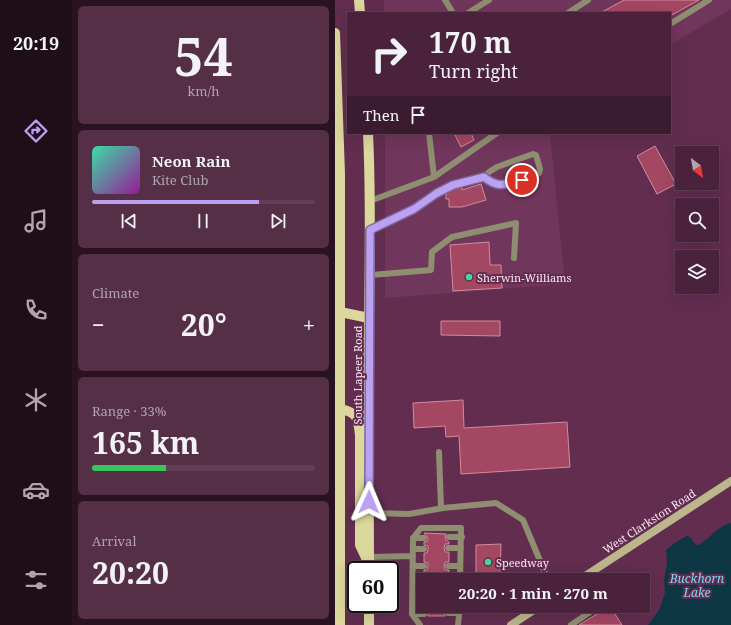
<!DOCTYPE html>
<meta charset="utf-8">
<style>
:root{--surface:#4a223b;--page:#542f46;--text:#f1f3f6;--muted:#b2a4af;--line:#613f55;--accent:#bca0f2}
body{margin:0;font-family:"Noto Serif",serif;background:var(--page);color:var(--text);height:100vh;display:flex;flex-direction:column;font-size:15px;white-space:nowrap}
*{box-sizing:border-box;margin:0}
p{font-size:13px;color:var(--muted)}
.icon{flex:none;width:22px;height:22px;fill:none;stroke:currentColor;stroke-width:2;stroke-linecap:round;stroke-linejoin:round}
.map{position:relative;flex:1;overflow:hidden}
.sheet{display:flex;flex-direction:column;gap:6px;padding:6px;background:#291320;width:263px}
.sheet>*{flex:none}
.guide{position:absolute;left:12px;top:12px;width:324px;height:122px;border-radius:0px;box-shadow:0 4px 16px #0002,0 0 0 1px var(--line);background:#4a223b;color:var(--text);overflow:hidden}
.needle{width:26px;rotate:149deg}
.tools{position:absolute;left:340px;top:146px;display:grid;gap:8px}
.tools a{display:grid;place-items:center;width:44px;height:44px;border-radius:0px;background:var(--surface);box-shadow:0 4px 16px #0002,0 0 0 1px var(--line);font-size:20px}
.speed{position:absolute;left:12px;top:561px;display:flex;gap:8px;font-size:20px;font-weight:700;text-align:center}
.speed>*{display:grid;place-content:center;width:52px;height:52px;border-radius:50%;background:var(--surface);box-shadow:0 4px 16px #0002,0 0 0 1px var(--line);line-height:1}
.speed .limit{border:2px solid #111;border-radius:6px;background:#fff;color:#111}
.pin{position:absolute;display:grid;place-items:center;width:34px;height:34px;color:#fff;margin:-17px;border:2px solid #fff;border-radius:50%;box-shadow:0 1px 4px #0007}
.me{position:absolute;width:44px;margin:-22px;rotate:1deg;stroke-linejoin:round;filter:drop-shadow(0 0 3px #0008)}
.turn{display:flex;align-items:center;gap:14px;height:84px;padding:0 16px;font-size:18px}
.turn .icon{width:52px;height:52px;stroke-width:2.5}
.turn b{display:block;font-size:28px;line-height:34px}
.then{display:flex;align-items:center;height:38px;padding:0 16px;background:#0003;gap:8px;font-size:15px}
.big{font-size:30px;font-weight:700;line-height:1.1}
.sheet .card{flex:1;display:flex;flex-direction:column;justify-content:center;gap:6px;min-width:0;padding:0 14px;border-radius:6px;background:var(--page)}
.sheet .dial{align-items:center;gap:0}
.dial b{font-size:52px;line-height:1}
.song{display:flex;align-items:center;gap:12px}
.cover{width:48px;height:48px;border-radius:6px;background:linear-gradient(135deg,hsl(160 70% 55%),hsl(300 70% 35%))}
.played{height:4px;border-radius:2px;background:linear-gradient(90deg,var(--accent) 75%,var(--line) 75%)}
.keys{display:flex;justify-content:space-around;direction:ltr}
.heat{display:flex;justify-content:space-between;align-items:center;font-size:22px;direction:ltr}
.charge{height:6px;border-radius:3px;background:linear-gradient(90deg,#34c759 33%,var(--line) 0)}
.trip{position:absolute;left:81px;top:573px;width:234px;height:40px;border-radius:0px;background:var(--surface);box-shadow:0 4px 16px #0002,0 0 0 1px var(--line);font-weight:700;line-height:40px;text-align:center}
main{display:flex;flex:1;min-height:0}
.tab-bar{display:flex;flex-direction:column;width:72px;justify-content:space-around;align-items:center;background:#1e0e18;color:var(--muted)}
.tab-bar .icon{width:28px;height:28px}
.tab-bar .selected{color:var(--accent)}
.tab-bar b{font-size:18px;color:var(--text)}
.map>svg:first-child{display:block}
.built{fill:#71365b}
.water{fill:#0d3744}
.building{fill:#a44763;stroke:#d38c9d}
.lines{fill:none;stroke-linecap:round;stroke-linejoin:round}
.service{stroke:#908e71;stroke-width:6}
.secondary{stroke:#bbb78a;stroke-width:8}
.primary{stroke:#dcd79d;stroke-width:10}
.route-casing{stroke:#7a689d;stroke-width:10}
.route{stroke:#bca0f2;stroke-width:7}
.poi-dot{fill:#47d49e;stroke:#622d4f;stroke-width:1.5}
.labels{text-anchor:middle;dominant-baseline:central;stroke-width:4;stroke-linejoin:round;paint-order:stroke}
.poi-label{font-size:11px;fill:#fbe7f2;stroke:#622d4f;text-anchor:start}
.street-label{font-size:11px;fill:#fbe7f2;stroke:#622d4f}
.water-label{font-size:12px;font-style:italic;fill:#81d6f5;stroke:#622d4f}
</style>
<main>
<nav class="tab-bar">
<b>20:19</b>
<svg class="icon selected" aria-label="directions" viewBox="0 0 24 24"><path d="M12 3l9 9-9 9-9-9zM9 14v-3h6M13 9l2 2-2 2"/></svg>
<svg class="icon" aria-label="music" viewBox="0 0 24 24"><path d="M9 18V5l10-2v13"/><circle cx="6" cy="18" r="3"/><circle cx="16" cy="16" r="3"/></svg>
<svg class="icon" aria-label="phone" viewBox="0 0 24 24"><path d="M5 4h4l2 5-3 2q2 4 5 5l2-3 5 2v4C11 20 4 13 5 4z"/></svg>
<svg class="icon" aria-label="climate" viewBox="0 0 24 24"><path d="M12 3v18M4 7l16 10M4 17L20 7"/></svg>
<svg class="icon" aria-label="car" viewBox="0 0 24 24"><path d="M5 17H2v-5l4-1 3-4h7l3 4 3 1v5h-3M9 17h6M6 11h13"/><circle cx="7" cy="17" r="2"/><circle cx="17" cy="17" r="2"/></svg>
<svg class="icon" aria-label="filters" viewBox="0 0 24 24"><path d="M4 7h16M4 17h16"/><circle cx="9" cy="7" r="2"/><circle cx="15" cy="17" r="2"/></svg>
</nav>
<section class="sheet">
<div class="card dial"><b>54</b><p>km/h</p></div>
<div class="card">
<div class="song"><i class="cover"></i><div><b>Neon Rain</b><p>Kite Club</p></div></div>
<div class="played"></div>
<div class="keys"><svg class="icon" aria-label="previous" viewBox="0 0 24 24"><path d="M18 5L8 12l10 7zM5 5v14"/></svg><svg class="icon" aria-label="pause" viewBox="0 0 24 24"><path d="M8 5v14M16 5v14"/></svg><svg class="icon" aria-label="next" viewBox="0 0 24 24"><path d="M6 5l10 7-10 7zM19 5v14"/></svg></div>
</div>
<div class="card"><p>Climate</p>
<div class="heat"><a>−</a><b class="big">20°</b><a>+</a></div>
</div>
<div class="card"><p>Range · 33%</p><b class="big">165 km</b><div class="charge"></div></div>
<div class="card"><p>Arrival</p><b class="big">20:20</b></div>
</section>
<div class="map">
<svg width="396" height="625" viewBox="0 0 396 625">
<rect width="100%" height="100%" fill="#622d4f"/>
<path class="built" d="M49,0H396V9L335,45V13H49Z
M50,133H215L230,284L50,298Z"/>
<path class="water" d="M396,523V625H313L324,610L330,593L329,580L332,563L331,550L341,542L352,536L355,537L361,545H363C377,538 379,528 396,523Z"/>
<path class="building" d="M289,0H364L335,16V13H265Z
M119,133H136L139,140L126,147Z
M320,146L341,184L322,194L302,156Z
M146,184L151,200L127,207H114V199H111V193L120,189L127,187V190Z
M154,242L155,265H166L167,288L118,291L115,245Z
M106,321H165V336L106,335Z
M128,400L129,428L232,422L235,467L126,474L124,436L111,437L110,426L79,428L78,403Z
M89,533L111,534L110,539L114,542V544H110L109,548L110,552H114V562H110L109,566L110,570H114V580H89V570H92L93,566V563L89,562V553H92L93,549V546L89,545V542L93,541V538Z
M166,544L165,580H141V545Z
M89,606H114V608L109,611L110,616H93V612L89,610Z
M275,606L287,625H244Z"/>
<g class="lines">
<path class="service" d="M110,0L118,13
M133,13L154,0
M233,13L253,0
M335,24L374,0
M94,133L99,177
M35,201L99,177L162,133
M35,230L79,209L102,193L118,185L149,177L154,172L162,167L198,154L201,155L205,169L204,173C195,179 167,188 157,183C154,182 151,179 149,177
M36,275L96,270L97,252L117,237L181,223L179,258
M104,452L106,508
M34,513L74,514L108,508L161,503L188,520L213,580
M114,537H127
M78,538H89
M113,548H126
M78,549H89
M34,557L78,556
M78,566H89
M113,566H125
M258,571L264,580
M78,585H88
M77,603L88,602
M113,613H124
M77,614H89
M85,625L77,614L78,538L86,528H126L125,580
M123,625L125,606
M236,625L264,606"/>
<path class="secondary" d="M244,580L396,481
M176,625L205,606"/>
<path class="primary" d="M24,0L25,13
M0,33L5,174V625
M33,133C36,195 35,256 34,318C32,402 34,486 34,570
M5,312L34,318
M6,409C23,413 23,418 25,435V545L32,560
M34,604V625"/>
</g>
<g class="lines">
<g class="route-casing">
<path id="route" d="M34,502L35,230L79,209L102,193L118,185L149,177C164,189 170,184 187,180"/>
</g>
<use href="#route" class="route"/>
</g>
<g class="poi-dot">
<circle cx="134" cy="277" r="4"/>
<circle cx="153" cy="562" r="4"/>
</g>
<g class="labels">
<g class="poi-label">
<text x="142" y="277">Sherwin-Williams</text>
<text x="161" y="562">Speedway</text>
</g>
<g class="street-label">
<text transform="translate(22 375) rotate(-90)">South Lapeer Road</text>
<text transform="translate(314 521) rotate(-33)">West Clarkston Road</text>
</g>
<g class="water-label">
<text x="362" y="578">Buckhorn<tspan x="362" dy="14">Lake</tspan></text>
</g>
</g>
</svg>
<div class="tools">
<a><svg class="needle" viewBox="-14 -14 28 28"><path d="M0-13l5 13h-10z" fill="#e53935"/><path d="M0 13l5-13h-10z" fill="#b2a4af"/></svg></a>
<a><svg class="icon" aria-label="search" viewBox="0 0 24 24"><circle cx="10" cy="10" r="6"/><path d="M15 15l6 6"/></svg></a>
<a><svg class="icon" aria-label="layers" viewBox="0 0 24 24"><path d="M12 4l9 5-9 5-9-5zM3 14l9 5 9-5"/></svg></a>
</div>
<div class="speed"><div class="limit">60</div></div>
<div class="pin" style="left:187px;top:180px;background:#d93025"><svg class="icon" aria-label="arrive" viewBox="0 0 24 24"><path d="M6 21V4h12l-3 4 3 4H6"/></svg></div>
<svg class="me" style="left:34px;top:502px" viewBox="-20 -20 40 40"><path d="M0-17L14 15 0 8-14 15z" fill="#bca0f2" stroke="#fff" stroke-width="4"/></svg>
<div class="trip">20:20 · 1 min · 270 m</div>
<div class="guide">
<div class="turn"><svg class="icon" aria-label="right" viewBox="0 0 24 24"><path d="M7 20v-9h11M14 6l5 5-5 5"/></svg><div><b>170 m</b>Turn right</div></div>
<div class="then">Then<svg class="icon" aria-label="arrive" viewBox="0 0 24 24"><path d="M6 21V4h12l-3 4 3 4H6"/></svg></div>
</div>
</div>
</main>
